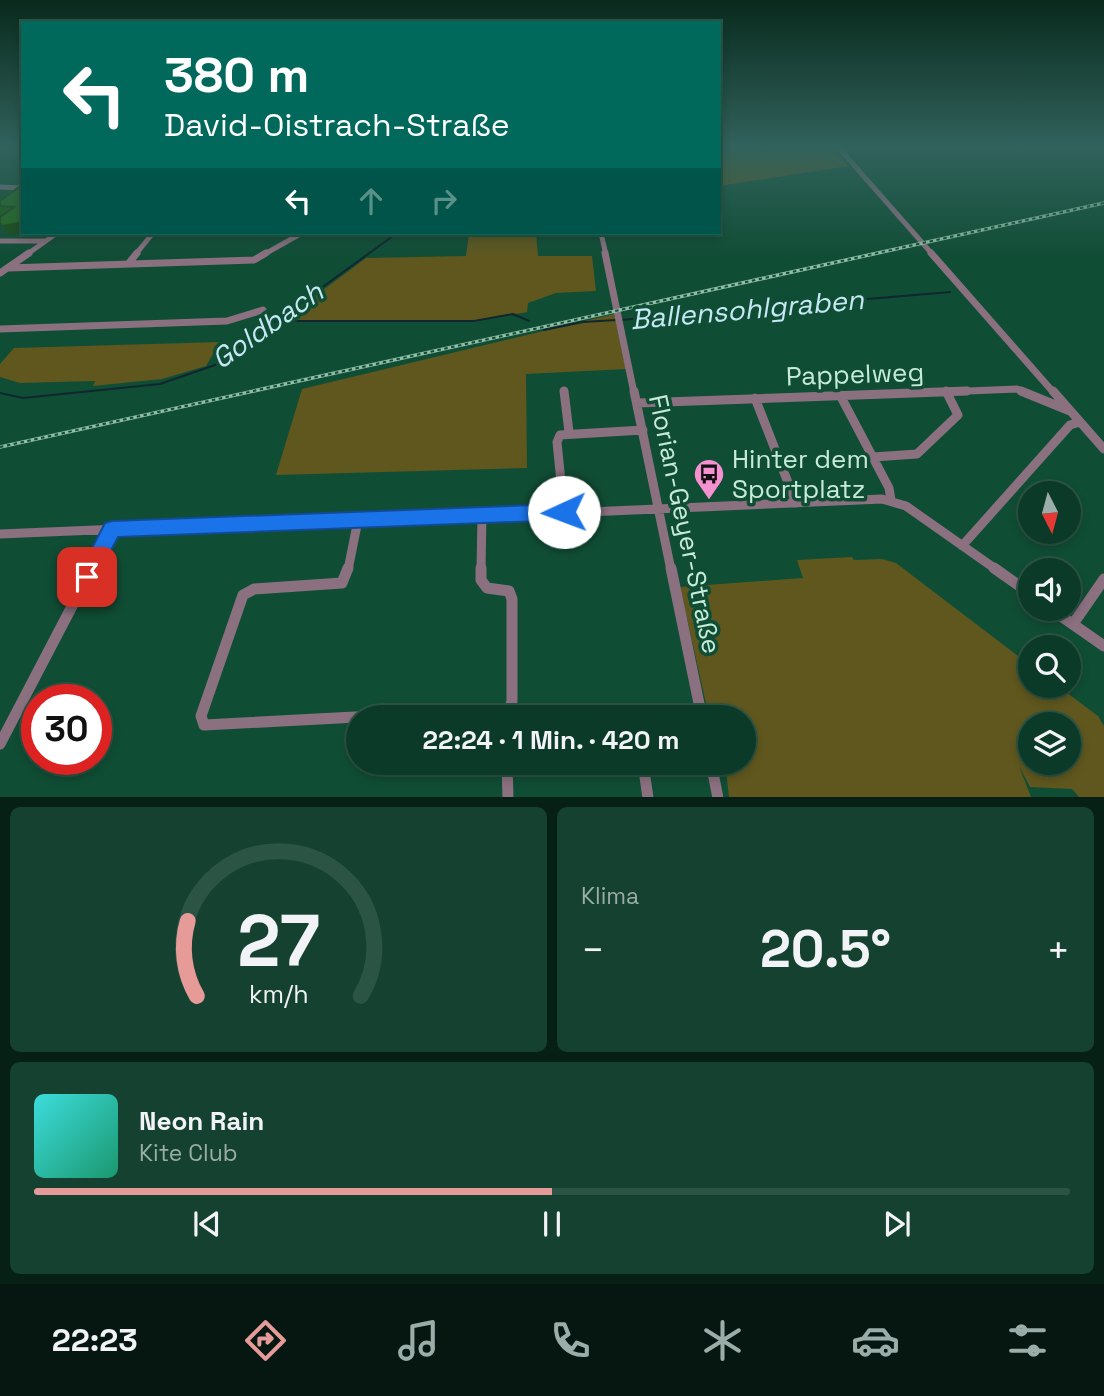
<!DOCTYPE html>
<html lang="de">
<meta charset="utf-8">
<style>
:root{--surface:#0c3a28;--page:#154130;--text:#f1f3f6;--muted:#9aada8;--line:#2c5445;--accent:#e69b98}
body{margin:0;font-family:"Space Grotesk",sans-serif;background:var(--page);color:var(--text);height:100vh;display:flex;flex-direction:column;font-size:26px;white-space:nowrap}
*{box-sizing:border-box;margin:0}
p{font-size:23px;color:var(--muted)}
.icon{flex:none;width:38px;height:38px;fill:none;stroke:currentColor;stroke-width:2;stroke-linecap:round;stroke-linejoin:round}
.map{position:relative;height:797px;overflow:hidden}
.drawer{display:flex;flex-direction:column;gap:10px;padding:10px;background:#072016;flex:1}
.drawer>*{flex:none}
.banner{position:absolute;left:21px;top:21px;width:700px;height:214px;border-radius:0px;box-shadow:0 4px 10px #0003,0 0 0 2px var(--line);background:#00695c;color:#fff;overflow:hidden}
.needle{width:46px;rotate:174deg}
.controls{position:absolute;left:1018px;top:481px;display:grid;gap:14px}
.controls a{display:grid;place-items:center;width:63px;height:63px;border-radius:50%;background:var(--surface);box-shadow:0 4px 10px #0003,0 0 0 2px var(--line);font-size:35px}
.speed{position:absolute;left:21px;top:684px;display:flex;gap:14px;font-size:35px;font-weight:700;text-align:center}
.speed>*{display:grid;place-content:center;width:91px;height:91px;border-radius:50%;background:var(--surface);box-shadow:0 4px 10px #0003,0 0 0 2px var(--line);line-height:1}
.speed .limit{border:10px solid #d22;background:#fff;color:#111}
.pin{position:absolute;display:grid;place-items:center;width:60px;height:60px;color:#fff;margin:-30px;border-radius:14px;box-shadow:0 4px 10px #0006}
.me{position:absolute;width:77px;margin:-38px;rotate:268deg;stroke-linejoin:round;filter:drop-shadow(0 0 5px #0008)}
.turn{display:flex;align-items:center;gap:24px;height:147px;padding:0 28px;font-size:32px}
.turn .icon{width:91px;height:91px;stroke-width:2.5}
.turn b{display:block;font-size:49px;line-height:60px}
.lanes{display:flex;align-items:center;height:66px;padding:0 28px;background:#0003;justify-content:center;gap:35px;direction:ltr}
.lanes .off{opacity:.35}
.big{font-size:52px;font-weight:800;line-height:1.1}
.drawer .tile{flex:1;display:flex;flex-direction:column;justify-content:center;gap:10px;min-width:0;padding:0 24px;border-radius:10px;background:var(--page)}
.drawer .dial{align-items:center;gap:0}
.dial svg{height:182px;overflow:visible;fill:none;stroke:var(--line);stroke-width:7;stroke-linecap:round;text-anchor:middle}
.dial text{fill:var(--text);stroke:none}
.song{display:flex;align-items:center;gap:21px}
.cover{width:84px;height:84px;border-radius:10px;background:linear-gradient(135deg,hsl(180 70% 55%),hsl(160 70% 35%))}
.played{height:7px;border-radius:4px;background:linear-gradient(90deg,var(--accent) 50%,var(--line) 50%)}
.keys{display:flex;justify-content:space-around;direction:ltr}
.heat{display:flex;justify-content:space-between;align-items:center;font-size:38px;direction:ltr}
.drawer .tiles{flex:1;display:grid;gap:10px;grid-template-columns:1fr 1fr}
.tile:last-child{grid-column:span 2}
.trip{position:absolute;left:346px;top:705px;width:410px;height:70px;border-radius:35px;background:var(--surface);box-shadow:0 4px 10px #0003,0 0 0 2px var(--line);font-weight:800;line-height:70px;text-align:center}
.menu{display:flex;height:112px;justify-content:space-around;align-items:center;background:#051710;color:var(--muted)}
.menu .icon{width:49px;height:49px}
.menu .active{color:var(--accent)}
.menu b{font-size:32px;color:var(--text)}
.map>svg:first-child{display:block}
.green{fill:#5f571e;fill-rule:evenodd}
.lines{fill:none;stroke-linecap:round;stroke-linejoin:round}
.stream{stroke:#10272f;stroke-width:2}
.minor-far3{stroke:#8b7080;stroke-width:5}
.minor-far2{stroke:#8b7080;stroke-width:7}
.minor-far1{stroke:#8b7080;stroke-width:9}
.minor{stroke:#8b7080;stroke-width:11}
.rail-casing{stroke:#91bca7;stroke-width:3.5}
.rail{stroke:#104d35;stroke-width:2;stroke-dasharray:3.5;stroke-linecap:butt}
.wall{fill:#1d5918}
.shaded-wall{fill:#184914}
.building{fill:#22681c;stroke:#184914;stroke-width:2}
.route{fill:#1a73e8;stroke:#114b97;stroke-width:2}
.labels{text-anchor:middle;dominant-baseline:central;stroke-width:7;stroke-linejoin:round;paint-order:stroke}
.street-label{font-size:26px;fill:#c7ebd8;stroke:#104d35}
.poi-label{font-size:26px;fill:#c7ebd8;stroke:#104d35;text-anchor:start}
.water-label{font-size:28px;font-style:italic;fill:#c6e8f4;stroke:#104d35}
</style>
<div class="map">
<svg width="1104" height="798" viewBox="0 0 1104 798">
<rect width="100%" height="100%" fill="#104d35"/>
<path class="green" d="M719,147H831L849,166L719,186Z
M469,233H536L538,256H592L596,291L556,293L528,303L527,312L472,322L283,320L366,258L466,256Z
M614,314L626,369L526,374L527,468L276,475L302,389Z
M220,342L206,366L162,379L93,386L95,381L20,383L0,377V364L14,348Z
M852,557L854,560L882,559L896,563L1031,666V686H1058L1098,716L1104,726V797H1079L1072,789L1030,787L1019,766L1031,797H729L725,763H744V718L709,717L680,587L803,578L797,560ZM1031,724H1069V763H1031Z"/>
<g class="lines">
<path class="stream" d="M621,320L950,292
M289,321H474L513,314L529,321
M544,330L583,322L616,320
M0,393L23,398L160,384L215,365L397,233"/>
<path class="minor-far3" d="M838,147L933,255
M0,148L3,147
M0,187L23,188
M601,233L606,255
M0,241H45
M26,255L57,233
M135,255L153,233
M263,255L302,233"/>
<path class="minor-far2" d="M605,253L634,393
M931,253L1054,393
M128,264L137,253
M8,268L254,260L266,253
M0,273L29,253
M0,329L227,321L263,310
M919,393L1017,389L1026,393"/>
<path class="minor-far1" d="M564,391L569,432
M634,391L671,570
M1021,391L1070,411
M1053,391L1104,449
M840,395L889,488L891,500
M755,398L796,503
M637,403L967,391
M873,457L917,454L958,415L946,391
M564,512L557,442L560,435L643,430
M0,534L263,523L318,524L882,499L906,506L997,570
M962,546L1070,425L1080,422
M91,570L112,529
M348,570L358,520
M481,570L482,515"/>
<path class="minor" d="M348,568L342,583L254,589L243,595L201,716L204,725L508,709
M481,568V580L487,588L509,591L512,599V701L507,718
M671,568L702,718
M994,568L1031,594
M1051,609L1104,646
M1073,624L1104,579
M0,744L92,568
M507,763L508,798
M643,763L648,798
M711,763L718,798"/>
<g class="rail-casing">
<path id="rail" d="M0,447L1104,203"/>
</g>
<use href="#rail" class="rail"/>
</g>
<path class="wall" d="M23,187L9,235L3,215H0V201Z"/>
<path class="shaded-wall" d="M23,222V232L9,235L2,226Z"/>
<path class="building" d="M19,187H23V222L2,226L0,223V217L14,207L0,206V201Z"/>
<linearGradient id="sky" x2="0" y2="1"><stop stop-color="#092a1d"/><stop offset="0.57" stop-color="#31625c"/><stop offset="1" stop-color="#31625c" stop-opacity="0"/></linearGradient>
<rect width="1104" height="258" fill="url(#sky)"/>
<path class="route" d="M564,504L571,506L574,512L571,518L564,520L118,537L94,583L87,586L80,583L77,577L105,523L112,521Z"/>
<defs>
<g id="bus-pin" transform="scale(1.575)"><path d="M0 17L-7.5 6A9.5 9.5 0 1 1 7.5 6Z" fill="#f590d1" stroke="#104d35"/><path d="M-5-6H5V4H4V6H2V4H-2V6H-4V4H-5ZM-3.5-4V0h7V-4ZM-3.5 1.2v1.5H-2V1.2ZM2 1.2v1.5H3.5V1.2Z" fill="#111"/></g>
</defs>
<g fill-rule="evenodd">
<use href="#bus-pin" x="709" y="474"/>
</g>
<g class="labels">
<g class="street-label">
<text transform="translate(855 374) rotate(-2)">Pappelweg</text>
<text transform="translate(685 524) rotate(78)">Florian-Geyer-Straße</text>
</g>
<g class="poi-label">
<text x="732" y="459">Hinter dem<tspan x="732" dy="30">Sportplatz</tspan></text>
</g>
<g class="water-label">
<text transform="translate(747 309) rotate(-5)">Ballensohlgraben</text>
<text transform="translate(267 325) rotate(-35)">Goldbach</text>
</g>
</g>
</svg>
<div class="controls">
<a><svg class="needle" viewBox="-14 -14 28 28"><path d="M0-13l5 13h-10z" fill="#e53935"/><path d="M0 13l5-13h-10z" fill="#9aada8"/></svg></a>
<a><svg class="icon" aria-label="sound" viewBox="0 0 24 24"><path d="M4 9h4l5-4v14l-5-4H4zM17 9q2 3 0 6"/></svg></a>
<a><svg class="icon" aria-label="search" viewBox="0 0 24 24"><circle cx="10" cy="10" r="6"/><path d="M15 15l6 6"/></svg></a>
<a><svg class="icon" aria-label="layers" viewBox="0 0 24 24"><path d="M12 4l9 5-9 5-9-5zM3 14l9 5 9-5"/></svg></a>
</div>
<div class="speed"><div class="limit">30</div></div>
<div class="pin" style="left:87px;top:577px;background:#d93025"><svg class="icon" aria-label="arrive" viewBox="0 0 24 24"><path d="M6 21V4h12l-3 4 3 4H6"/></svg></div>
<svg class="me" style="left:564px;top:512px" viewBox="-20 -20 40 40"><circle r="19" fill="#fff"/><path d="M0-13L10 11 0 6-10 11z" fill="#1a73e8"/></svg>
<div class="trip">22:24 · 1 Min. · 420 m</div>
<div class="banner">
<div class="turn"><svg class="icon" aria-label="left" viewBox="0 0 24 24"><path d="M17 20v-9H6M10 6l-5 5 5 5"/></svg><div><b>380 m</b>David-Oistrach-Straße</div></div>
<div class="lanes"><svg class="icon" aria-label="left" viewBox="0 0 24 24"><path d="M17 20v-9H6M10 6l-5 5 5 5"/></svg><svg class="icon off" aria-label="ahead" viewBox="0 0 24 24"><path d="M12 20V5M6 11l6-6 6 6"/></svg><svg class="icon off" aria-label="right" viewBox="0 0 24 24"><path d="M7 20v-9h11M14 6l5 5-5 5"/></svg></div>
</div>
</div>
<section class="drawer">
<div class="tiles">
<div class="tile dial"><svg viewBox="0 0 100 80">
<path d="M14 69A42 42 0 1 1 86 69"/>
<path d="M14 69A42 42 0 0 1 10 36" stroke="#e69b98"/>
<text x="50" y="56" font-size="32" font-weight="700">27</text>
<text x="50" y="72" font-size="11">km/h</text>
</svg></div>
<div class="tile"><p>Klima</p>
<div class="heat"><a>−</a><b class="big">20.5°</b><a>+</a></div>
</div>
<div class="tile">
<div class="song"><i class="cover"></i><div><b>Neon Rain</b><p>Kite Club</p></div></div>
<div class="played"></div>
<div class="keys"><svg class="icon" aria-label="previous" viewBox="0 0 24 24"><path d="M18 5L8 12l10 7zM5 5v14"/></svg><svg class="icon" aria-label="pause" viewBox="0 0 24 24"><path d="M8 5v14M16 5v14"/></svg><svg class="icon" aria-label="next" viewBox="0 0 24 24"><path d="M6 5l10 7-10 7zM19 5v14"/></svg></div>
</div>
</div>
</section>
<nav class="menu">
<b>22:23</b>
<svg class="icon active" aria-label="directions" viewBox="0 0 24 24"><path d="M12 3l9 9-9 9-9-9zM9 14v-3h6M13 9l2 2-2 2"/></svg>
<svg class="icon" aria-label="music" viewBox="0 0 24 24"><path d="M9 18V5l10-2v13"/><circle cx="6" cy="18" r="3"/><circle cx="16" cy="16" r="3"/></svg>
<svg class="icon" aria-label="phone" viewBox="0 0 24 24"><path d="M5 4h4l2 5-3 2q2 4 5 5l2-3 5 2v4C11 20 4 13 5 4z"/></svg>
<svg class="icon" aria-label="climate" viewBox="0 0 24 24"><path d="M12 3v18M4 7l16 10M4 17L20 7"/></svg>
<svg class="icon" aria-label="car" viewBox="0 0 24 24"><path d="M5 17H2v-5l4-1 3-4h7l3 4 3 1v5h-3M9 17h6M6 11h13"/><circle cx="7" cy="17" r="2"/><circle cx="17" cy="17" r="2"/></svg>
<svg class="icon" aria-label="filters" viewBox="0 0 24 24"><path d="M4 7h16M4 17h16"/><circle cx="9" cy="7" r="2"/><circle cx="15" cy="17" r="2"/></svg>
</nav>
